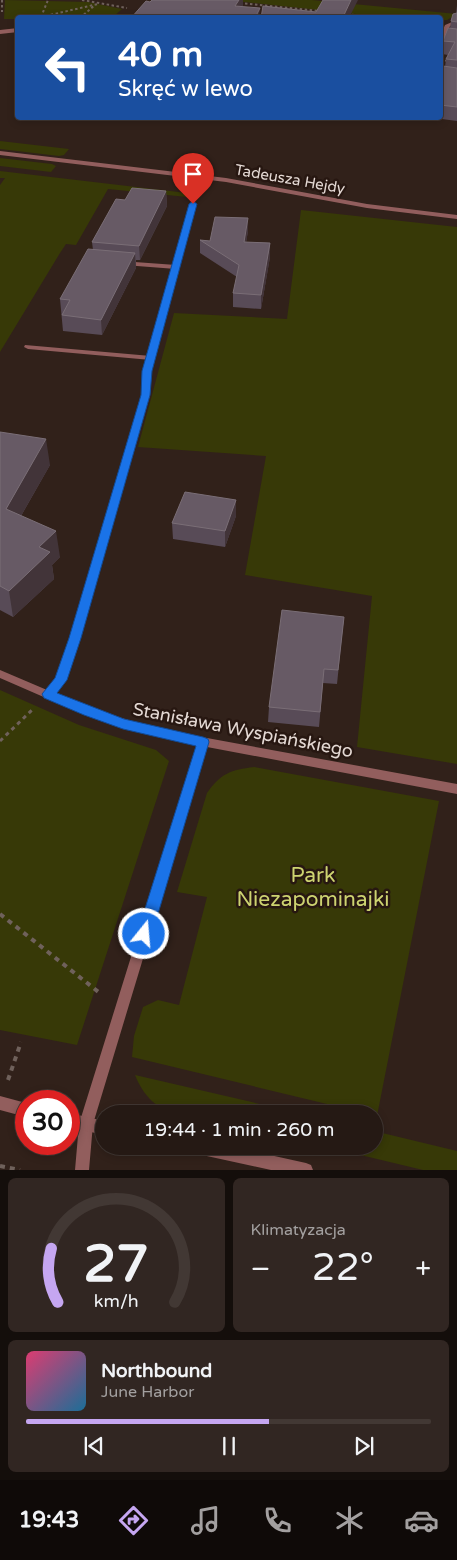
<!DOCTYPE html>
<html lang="pl">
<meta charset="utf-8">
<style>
:root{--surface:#251914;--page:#312622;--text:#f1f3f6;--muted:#a3a0a0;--line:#423834;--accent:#c5a6f1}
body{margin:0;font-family:"Varela Round",sans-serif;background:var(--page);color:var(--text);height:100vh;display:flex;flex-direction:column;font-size:19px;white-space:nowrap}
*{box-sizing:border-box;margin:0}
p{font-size:16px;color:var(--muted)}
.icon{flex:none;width:28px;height:28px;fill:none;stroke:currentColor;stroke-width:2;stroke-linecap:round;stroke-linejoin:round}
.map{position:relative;height:1170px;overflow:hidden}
.side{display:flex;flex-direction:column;gap:8px;padding:8px;background:#140e0b;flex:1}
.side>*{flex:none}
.banner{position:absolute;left:15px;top:15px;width:428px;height:105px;border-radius:5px;box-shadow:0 2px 8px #0003,0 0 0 1px var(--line);background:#1a4fa0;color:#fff;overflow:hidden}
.speed{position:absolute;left:15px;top:1090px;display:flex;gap:10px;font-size:25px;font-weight:700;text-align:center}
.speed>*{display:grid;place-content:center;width:65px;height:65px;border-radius:50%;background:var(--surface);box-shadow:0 2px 8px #0003,0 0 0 1px var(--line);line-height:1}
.speed .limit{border:8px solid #d22;background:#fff;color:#111}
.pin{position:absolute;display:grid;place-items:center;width:42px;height:42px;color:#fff;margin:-51px -21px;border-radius:50% 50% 50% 0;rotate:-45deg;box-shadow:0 0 5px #0007}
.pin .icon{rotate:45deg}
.me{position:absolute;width:55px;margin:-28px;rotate:17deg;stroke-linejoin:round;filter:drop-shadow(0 0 4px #0008)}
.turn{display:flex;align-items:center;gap:18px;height:105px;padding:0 20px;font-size:22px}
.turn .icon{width:65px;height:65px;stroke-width:2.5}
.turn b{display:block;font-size:35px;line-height:42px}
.big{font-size:38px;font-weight:600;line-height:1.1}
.side .widget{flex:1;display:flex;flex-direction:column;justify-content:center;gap:8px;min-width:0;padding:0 18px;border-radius:8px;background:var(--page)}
.side .dial{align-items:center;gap:0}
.dial svg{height:130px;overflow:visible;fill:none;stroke:var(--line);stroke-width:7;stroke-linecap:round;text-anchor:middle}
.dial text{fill:var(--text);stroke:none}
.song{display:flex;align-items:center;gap:15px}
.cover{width:60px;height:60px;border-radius:8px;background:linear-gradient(135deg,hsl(340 70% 55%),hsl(200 70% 35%))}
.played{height:5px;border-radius:2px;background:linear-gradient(90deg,var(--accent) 60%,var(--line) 60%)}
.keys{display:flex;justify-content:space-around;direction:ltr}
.heat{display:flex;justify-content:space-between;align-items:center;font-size:28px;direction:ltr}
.side .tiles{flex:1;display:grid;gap:8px;grid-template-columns:1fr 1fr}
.widget:last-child{grid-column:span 2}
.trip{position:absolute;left:95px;top:1105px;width:288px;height:50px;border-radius:25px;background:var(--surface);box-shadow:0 2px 8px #0003,0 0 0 1px var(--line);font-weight:600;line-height:50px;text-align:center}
.menu{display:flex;height:80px;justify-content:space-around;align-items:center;background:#0f0a08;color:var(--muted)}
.menu .icon{width:35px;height:35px}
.menu .current{color:var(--accent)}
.menu b{font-size:22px;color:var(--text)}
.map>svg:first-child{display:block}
.green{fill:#373907}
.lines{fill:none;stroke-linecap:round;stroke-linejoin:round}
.path-far2{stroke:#6f615b;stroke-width:2;stroke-dasharray:2.5 2.5;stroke-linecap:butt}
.path-far1{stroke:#6f615b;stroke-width:3;stroke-dasharray:4 4;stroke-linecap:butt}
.path{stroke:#6f615b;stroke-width:4;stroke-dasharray:5 5;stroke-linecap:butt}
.service{fill:#925e5d;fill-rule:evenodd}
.minor{fill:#925e5d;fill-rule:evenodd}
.tertiary{fill:#925e5d;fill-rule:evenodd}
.wall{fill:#584b57}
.shaded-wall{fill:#423439}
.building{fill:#675a65;stroke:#7a6e76}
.route{fill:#1a73e8;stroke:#114b97}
.labels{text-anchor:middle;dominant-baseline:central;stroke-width:5;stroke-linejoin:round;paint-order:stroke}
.far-street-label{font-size:15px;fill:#e4d9d4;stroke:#271711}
.street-label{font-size:18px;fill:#e4d9d4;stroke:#271711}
.near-park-label{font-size:21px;fill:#cdd370;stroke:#271711}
</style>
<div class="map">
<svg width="457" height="1170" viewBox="0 0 457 1170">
<rect width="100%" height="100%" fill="#31211a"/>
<path class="green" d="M5,0L88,2L122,9L113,17L18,18L17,19H4Z
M225,0H312L457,14L447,20H440V18L383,17Z
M0,141L69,149L64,155L59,156L0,149Z
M0,158L52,164L56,166L51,172L0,166Z
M0,171L187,193V197L108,189L76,245L66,244L60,253L0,352V185L5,178H0Z
M301,210L457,227V764L357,747L372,596L245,575L266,456L138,447L174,313L287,319Z
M0,690L79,725L156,750L169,761L77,1045L0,1030Z
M254,767L439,801L377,1116L132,1057L134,1036L143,1007L158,1000L179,1005L207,897L177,892L207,793C221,773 231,770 254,767Z
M135,1075L303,1114H177C156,1109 143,1095 135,1075Z
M374,1131L457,1151V1170H423L323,1146H374Z"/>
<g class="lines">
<path class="path-far2" d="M2,0V12
M82,0L127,8
M240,3L319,11
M347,14L376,18
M41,17L98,4
M41,17L48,0
M80,18L95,5
M440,60L457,62"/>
<path class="path-far1" d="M0,741L32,710"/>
<path class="path" d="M0,914L101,994
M8,1080L21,1042
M0,1166L20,1170"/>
<path class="service" d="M457,20V24L450,26L447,34L450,37H457V41L446,39L441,34L445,25Z
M121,261L176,265L180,267L176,269L124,265H121Z
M25,345L151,356L155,358L151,360L28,349L24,347Z"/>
<path class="minor" d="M18,28V32L0,34V30Z
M0,151L226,178L367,204L457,215V219L367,208L226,182L0,155Z
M193,202L196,204L151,371L150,395L80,638L66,680L56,693L92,709L158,729L457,784V794L207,747L93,1124L89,1170H75L79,1124L197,745L158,737L85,715L0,678V670L47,690L56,678L70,638L142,395L143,371L190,204Z"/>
<path class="tertiary" d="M0,1096L26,1103V1117L0,1110Z
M69,1113L104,1121V1135L69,1127Z
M186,1146H229L306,1163L311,1165L313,1170H271L193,1153L188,1151Z"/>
</g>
<path class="wall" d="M457,5V121L434,118H440V71L445,67L446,59L448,55L442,54L443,41L450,28L451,21L456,14Z
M166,191L167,206L140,260H136V268L102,335L63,331L60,299L93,250L92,242L125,200Z
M248,231L246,242L270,243V257L261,309L233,307V293L237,277L200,253V240L210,241Z
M0,432L50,465L21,516L60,557L52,565L54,579L13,617L0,610Z
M236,500V516L225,547L173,539L172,523Z
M344,617L337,684L323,683L319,727L268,722L269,707Z"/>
<path class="shaded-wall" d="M239,0H243V8L235,6Z
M351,0H358L349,18L344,15Z
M260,8L259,18H255Z
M166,191L167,206L140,260L139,246Z
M248,218V231L244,256V242Z
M270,243V257L261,309V295Z
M135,253L136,268L102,335L101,320Z
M46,439L50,465L10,535L6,509Z
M236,500V516L225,547V531Z
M56,531L60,557L52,565L54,579L13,617L9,591L39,547Z"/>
<path class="building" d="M152,0H239L235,6L260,8L255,18H131L146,1L150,2Z
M323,0H351L344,15L367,18H261L263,6L316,12Z
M457,13V22L451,21L453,14Z
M448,28L457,29V60L446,59L455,42L443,41Z
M443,66L457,68V107L440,105V71Z
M132,188L166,191L139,246L92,242L116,199L125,200Z
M215,217L248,218L244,242L270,243L261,295L233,293L239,265L200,240L210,241Z
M88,249L135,253L101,320L62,315L70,300L60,299Z
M0,432L46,439L6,509L56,531L39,547L50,552L9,591L0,586Z
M185,492L236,500L225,531L172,523Z
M282,610L344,617L338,670L324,669L320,712L269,707Z"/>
<path class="route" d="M193,201L197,204L152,371L150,395L81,638L67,680L57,693L124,719L203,737L208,739L209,742L152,934L150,939L144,941L139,939L137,934L196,746L123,729L84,715L44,698L42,694L55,678L69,638L141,395L142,371L189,204Z"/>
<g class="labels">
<g class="far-street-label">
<text transform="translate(290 179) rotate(10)">Tadeusza Hejdy</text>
</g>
<g class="street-label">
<text transform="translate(243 730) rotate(11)">Stanisława Wyspiańskiego</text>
</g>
<g class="near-park-label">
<text x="313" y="875">Park<tspan x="313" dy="24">Niezapominajki</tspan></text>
</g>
</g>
</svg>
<div class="speed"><div class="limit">30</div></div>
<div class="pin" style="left:193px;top:204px;background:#d93025"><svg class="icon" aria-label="arrive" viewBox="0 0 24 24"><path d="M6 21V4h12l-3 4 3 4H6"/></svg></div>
<svg class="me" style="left:144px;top:934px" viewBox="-20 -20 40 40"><circle r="17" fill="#1a73e8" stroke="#fff" stroke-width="3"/><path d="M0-11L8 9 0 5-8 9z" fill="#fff"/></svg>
<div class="trip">19:44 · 1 min · 260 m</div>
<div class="banner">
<div class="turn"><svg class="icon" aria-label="left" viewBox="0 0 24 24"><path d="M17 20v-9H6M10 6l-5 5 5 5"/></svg><div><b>40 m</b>Skręć w lewo</div></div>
</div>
</div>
<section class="side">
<div class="tiles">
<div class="widget dial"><svg viewBox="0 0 100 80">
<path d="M14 69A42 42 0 1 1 86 69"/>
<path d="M14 69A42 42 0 0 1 10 36" stroke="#c5a6f1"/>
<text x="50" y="56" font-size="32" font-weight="700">27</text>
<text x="50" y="72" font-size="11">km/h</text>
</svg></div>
<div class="widget"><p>Klimatyzacja</p>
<div class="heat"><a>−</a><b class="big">22°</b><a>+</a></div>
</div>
<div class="widget">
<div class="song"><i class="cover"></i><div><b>Northbound</b><p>June Harbor</p></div></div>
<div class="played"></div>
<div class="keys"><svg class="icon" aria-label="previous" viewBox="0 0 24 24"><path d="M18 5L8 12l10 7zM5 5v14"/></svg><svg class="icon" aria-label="pause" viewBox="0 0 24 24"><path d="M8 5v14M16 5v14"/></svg><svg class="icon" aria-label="next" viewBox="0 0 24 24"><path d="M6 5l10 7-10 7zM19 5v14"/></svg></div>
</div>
</div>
</section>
<nav class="menu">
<b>19:43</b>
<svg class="icon current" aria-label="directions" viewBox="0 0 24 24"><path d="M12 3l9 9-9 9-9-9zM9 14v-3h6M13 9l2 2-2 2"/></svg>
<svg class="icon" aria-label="music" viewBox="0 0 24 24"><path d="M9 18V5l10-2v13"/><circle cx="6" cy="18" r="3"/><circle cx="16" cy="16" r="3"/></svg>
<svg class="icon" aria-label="phone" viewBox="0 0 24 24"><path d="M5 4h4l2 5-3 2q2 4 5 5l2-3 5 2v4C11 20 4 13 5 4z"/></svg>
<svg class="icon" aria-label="climate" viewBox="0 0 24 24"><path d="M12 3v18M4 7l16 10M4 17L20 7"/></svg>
<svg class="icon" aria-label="car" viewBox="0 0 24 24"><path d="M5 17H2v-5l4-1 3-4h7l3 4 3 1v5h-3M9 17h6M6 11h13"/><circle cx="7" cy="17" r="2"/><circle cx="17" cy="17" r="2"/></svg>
</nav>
